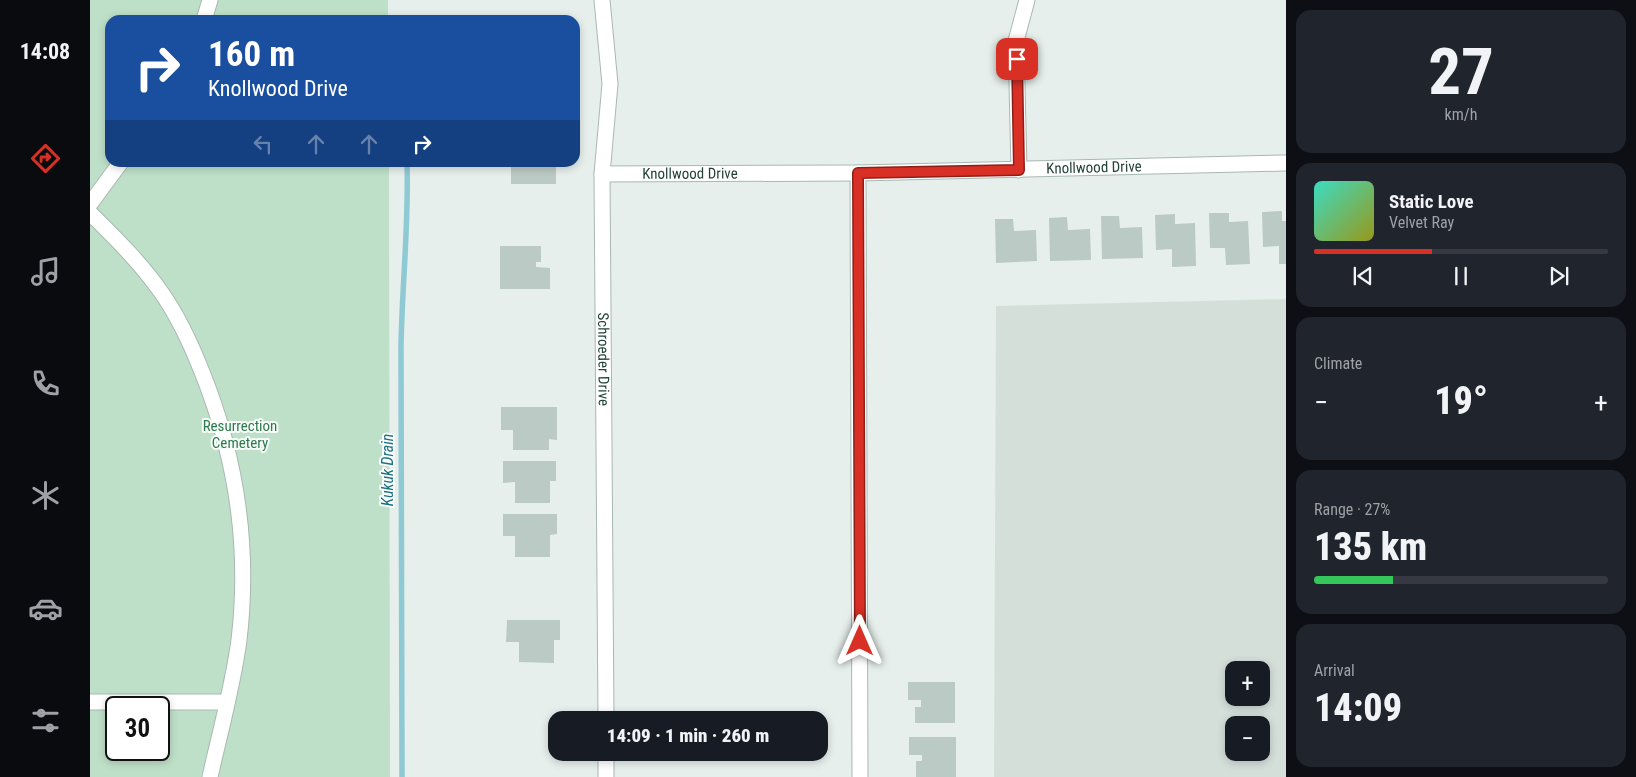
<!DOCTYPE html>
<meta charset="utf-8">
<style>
:root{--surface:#171b24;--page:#20242c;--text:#f1f3f6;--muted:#9ea1a6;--line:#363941;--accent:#d93025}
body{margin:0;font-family:"Roboto Condensed",sans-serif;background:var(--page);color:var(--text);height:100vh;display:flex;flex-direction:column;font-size:19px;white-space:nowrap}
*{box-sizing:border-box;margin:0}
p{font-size:16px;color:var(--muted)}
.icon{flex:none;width:28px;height:28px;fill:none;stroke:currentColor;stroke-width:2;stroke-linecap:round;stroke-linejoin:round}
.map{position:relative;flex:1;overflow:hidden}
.panel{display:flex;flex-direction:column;gap:10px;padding:10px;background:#0d0f14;width:350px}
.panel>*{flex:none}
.banner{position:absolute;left:15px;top:15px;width:475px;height:152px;border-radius:15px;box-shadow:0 2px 8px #0003;background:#1a4fa0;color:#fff;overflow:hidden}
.fabs{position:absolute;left:1135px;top:661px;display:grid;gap:10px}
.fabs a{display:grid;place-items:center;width:45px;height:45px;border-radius:10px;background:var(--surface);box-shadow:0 2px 8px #0003;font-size:25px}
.speed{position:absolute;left:15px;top:696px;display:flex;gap:10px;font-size:25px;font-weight:700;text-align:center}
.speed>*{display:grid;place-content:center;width:65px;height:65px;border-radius:50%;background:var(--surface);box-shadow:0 2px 8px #0003;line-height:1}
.speed .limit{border:2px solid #111;border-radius:8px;background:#fff;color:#111}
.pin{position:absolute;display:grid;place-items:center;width:42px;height:42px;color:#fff;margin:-21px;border-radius:10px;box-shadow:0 2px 8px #0006}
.me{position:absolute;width:55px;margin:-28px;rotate:0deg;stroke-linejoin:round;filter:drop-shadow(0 0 4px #0008)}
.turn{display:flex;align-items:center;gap:18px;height:105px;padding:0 20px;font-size:22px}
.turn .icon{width:65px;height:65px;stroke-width:2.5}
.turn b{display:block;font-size:35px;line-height:42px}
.lanes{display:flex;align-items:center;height:48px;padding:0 20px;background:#0003;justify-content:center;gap:25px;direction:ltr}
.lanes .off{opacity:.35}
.big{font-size:38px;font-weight:800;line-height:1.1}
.panel .widget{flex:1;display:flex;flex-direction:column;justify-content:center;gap:8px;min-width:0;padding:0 18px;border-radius:15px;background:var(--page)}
.panel .dial{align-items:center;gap:0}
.dial b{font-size:65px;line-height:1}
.song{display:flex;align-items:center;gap:15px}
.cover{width:60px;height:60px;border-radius:8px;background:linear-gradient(135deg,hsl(170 70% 55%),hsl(60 70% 35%))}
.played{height:5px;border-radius:2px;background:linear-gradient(90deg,var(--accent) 40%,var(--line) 40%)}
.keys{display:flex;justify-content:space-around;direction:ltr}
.heat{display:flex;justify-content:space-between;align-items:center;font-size:28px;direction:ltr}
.charge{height:8px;border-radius:4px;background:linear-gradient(90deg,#34c759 27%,var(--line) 0)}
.trip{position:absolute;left:458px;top:711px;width:280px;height:50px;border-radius:15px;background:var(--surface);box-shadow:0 2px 8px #0003;font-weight:800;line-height:50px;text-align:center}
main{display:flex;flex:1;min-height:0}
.dock{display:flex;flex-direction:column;width:90px;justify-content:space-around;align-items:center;background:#090b0e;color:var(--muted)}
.dock .icon{width:35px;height:35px}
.dock .active{color:var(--accent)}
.dock b{font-size:22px;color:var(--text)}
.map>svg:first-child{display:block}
.built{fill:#d4dfda;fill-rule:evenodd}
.green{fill:#bfe0c8;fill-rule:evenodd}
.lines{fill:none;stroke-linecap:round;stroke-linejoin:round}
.stream{stroke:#8ec9d4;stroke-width:5.5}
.building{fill:#bbcac4}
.minor-casing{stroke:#a8b8b2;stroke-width:17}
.minor{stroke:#fff;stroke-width:15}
.route-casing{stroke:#8d1f18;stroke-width:12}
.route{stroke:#d93025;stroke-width:9}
.labels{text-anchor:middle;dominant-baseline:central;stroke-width:4;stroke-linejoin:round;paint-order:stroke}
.street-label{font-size:15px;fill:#24423a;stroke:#f7fbf9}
.park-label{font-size:15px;fill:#2d7a4b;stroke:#f7fbf9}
.water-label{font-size:16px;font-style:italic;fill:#1c6f80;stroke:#f7fbf9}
</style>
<main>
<nav class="dock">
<b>14:08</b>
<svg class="icon active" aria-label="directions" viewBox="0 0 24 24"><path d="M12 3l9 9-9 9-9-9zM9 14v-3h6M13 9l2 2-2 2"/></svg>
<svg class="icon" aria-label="music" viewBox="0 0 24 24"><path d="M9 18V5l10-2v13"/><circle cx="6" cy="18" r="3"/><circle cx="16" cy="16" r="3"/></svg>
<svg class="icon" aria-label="phone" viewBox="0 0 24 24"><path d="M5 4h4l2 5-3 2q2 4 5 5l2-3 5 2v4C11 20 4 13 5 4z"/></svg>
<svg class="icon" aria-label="climate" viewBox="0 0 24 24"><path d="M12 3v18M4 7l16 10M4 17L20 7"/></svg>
<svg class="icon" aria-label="car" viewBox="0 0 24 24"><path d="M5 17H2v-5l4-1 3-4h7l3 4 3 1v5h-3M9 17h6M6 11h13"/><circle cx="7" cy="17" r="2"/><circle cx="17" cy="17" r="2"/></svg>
<svg class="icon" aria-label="filters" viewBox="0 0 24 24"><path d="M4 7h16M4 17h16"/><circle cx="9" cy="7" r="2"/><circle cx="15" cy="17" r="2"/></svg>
</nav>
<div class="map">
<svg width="1196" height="777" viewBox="0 0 1196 777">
<rect width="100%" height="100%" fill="#e6efeb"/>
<path class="built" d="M1196,299V777H904L906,306ZM1144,670H1171V698H1144ZM1144,725H1171V752H1144Z"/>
<path class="green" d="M0,0H298V20H20V162L299,163L300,777H0ZM26,708H69V750H26Z"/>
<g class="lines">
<path class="stream" d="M312,777L311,346C312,285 319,224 317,162"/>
</g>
<path class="building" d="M421,162L466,163V184H421Z
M1192,211V221H1196V264H1189V246L1173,247L1172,212Z
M1119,213H1139V222L1158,221L1160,264L1136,265L1135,248H1120Z
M1085,214V224L1105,223L1106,266L1082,267V249L1066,250L1065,215Z
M1011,216H1029L1030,228L1052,227L1053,258L1012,259Z
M977,217L978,230L1000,229L1001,260L960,261L959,218Z
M905,219H923L924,231L946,230L947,261L906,263Z
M410,246H451V262H446V267L460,268V289H410Z
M411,407H467V440L459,439V450H423V430H411Z
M413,461H466V481H460V503H425V482L413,483Z
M413,514H467V534L460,535V557H425V536H413Z
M417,620H470V640H464V663L429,662V642H416Z
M818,682H865V723H825V707H831V700H818Z
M819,737H866V777H826V761H832V755H819Z"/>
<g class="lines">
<g class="minor-casing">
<g id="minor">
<path id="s1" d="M512,0L520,84L512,174L516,720"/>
<path d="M114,20L120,0"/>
<path d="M929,170L926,41L937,0"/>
<path d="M768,173L770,777"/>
<path id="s2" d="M512,174L768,173L1196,163"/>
<path d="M0,204L31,162"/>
<path d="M0,213C25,238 50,262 71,292C88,316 101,344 112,372C147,459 160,547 149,640C143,686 130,732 120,777"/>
<path d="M0,702H137"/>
<path d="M516,752V777"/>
</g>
</g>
<use href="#minor" class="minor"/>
</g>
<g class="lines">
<g class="route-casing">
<path id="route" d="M770,641L768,173L929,170L927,59"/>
</g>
<use href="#route" class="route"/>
</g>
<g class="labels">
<g class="street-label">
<text stroke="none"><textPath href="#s2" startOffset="492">Knollwood Drive</textPath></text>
<text stroke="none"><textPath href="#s2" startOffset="88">Knollwood Drive</textPath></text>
<text stroke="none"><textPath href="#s1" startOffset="360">Schroeder Drive</textPath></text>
</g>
<g class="park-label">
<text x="150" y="426">Resurrection<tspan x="150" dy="17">Cemetery</tspan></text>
</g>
<g class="water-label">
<text transform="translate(297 470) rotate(-90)">Kukuk Drain</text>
</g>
</g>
</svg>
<div class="fabs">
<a>+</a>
<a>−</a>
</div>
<div class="speed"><div class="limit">30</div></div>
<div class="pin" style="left:927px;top:59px;background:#d93025"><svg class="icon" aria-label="arrive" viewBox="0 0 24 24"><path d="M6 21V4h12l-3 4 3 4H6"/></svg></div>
<svg class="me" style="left:770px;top:641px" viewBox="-20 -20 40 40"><path d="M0-17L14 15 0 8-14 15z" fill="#d93025" stroke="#fff" stroke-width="4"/></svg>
<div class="trip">14:09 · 1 min · 260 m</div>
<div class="banner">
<div class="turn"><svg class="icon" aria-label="right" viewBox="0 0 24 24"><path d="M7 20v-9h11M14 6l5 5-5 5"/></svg><div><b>160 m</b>Knollwood Drive</div></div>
<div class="lanes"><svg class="icon off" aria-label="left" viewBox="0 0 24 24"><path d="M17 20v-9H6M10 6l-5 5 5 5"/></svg><svg class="icon off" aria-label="ahead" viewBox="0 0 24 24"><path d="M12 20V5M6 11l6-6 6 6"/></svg><svg class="icon off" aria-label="ahead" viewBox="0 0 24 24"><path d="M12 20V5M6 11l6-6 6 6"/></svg><svg class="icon" aria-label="right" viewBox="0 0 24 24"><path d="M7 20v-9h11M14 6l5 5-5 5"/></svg></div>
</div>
</div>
<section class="panel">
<div class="widget dial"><b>27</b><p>km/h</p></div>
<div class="widget">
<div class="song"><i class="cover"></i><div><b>Static Love</b><p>Velvet Ray</p></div></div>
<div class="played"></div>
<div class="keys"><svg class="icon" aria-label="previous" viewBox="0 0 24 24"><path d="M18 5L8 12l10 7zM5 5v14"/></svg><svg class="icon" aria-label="pause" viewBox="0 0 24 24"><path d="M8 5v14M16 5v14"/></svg><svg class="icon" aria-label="next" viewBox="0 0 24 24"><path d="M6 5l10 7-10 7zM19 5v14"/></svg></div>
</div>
<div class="widget"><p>Climate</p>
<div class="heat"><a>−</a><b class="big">19°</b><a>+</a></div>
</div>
<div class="widget"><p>Range · 27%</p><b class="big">135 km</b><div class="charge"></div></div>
<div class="widget"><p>Arrival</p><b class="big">14:09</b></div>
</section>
</main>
